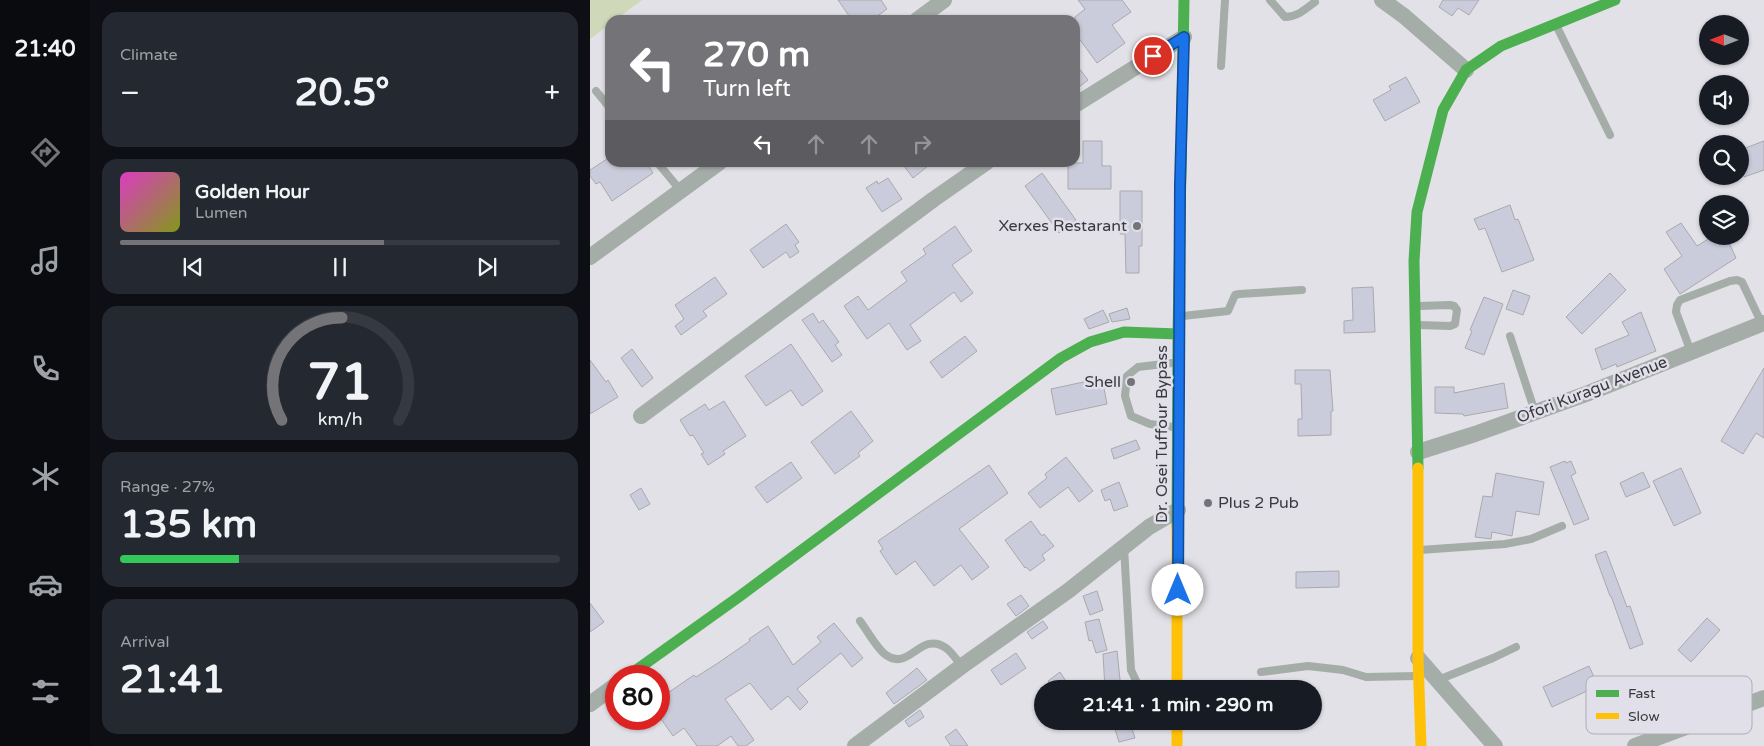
<!DOCTYPE html>
<meta charset="utf-8">
<style>
:root{--surface:#171b24;--page:#242831;--text:#f1f3f6;--muted:#9ea1a6;--line:#363941;--accent:#747478}
body{margin:0;font-family:"Varela Round",sans-serif;background:var(--page);color:var(--text);height:100vh;display:flex;flex-direction:column;font-size:19px;white-space:nowrap}
*{box-sizing:border-box;margin:0}
p{font-size:16px;color:var(--muted)}
.icon{flex:none;width:28px;height:28px;fill:none;stroke:currentColor;stroke-width:2;stroke-linecap:round;stroke-linejoin:round}
.map{position:relative;flex:1;overflow:hidden}
.panel{display:flex;flex-direction:column;gap:12px;padding:12px;background:#0d0f14;width:500px}
.panel>*{flex:none}
.hud{position:absolute;left:15px;top:15px;width:475px;height:152px;border-radius:15px;box-shadow:0 1px 4px #0004;background:#747478;color:#fff;overflow:hidden}
.needle{width:32px;rotate:270deg}
.buttons{position:absolute;left:1109px;top:15px;display:grid;gap:10px}
.buttons a{display:grid;place-items:center;width:50px;height:50px;border-radius:50%;background:var(--surface);box-shadow:0 1px 4px #0004;font-size:25px}
.speed{position:absolute;left:15px;top:665px;display:flex;gap:10px;font-size:25px;font-weight:700;text-align:center}
.speed>*{display:grid;place-content:center;width:65px;height:65px;border-radius:50%;background:var(--surface);box-shadow:0 1px 4px #0004;line-height:1}
.speed .limit{border:8px solid #d22;background:#fff;color:#111}
.pin{position:absolute;display:grid;place-items:center;width:42px;height:42px;color:#fff;margin:-21px;border:2px solid #fff;border-radius:50%;box-shadow:0 1px 5px #0007}
.me{position:absolute;width:55px;margin:-28px;rotate:0deg;stroke-linejoin:round;filter:drop-shadow(0 0 4px #0008)}
.turn{display:flex;align-items:center;gap:18px;height:105px;padding:0 15px;font-size:22px}
.turn .icon{width:65px;height:65px;stroke-width:2.5}
.turn b{display:block;font-size:35px;line-height:42px}
.lanes{display:flex;align-items:center;height:48px;padding:0 15px;background:#0003;justify-content:center;gap:25px;direction:ltr}
.lanes .off{opacity:.35}
.big{font-size:38px;font-weight:700;line-height:1.1}
.panel .card{flex:1;display:flex;flex-direction:column;justify-content:center;gap:8px;min-width:0;padding:0 18px;border-radius:15px;background:var(--page)}
.panel .dial{align-items:center;gap:0}
.dial svg{height:130px;overflow:visible;fill:none;stroke:var(--line);stroke-width:7;stroke-linecap:round;text-anchor:middle}
.dial text{fill:var(--text);stroke:none}
.song{display:flex;align-items:center;gap:15px}
.cover{width:60px;height:60px;border-radius:8px;background:linear-gradient(135deg,hsl(310 70% 55%),hsl(70 70% 35%))}
.played{height:5px;border-radius:2px;background:linear-gradient(90deg,var(--accent) 60%,var(--line) 60%)}
.keys{display:flex;justify-content:space-around;direction:ltr}
.heat{display:flex;justify-content:space-between;align-items:center;font-size:28px;direction:ltr}
.charge{height:8px;border-radius:4px;background:linear-gradient(90deg,#34c759 27%,var(--line) 0)}
.trip{position:absolute;left:444px;top:680px;width:288px;height:50px;border-radius:25px;background:var(--surface);box-shadow:0 1px 4px #0004;font-weight:700;line-height:50px;text-align:center}
main{display:flex;flex:1;min-height:0}
.tab-bar{display:flex;flex-direction:column;width:90px;justify-content:space-around;align-items:center;background:#090b0e;color:var(--muted)}
.tab-bar .icon{width:35px;height:35px}
.tab-bar .on{color:var(--accent)}
.tab-bar b{font-size:22px;color:var(--text)}
.map>svg:first-child{display:block}
.grass{fill:#cfd8b8}
.building{fill:#cbccdb;stroke:#a9a9ad}
.lines{fill:none;stroke-linecap:round;stroke-linejoin:round}
.lane{stroke:#a5ada8;stroke-width:8}
.street{stroke:#a5ada8;stroke-width:16}
.fast{stroke:#4caf50;stroke-width:11}
.slow{stroke:#ffc107;stroke-width:11}
.route-casing{stroke:#114b97;stroke-width:12}
.route{stroke:#1a73e8;stroke-width:9}
.poi-dot{fill:#747478;stroke:#e1dfe9;stroke-width:2}
.labels{text-anchor:middle;dominant-baseline:central;stroke-width:5;stroke-linejoin:round;paint-order:stroke}
.poi-label{font-size:16px;fill:#39393d;stroke:#e1dfe9;text-anchor:end}
.street-label{font-size:16px;fill:#39393d;stroke:#e1dfe9}
.key{fill:#e1dfe9;stroke:#afadb5;stroke-width:1}
.key-label{font-size:14px;fill:#39393d}
</style>
<main>
<nav class="tab-bar">
<b>21:40</b>
<svg class="icon on" aria-label="directions" viewBox="0 0 24 24"><path d="M12 3l9 9-9 9-9-9zM9 14v-3h6M13 9l2 2-2 2"/></svg>
<svg class="icon" aria-label="music" viewBox="0 0 24 24"><path d="M9 18V5l10-2v13"/><circle cx="6" cy="18" r="3"/><circle cx="16" cy="16" r="3"/></svg>
<svg class="icon" aria-label="phone" viewBox="0 0 24 24"><path d="M5 4h4l2 5-3 2q2 4 5 5l2-3 5 2v4C11 20 4 13 5 4z"/></svg>
<svg class="icon" aria-label="climate" viewBox="0 0 24 24"><path d="M12 3v18M4 7l16 10M4 17L20 7"/></svg>
<svg class="icon" aria-label="car" viewBox="0 0 24 24"><path d="M5 17H2v-5l4-1 3-4h7l3 4 3 1v5h-3M9 17h6M6 11h13"/><circle cx="7" cy="17" r="2"/><circle cx="17" cy="17" r="2"/></svg>
<svg class="icon" aria-label="filters" viewBox="0 0 24 24"><path d="M4 7h16M4 17h16"/><circle cx="9" cy="7" r="2"/><circle cx="15" cy="17" r="2"/></svg>
</nav>
<section class="panel">
<div class="card"><p>Climate</p>
<div class="heat"><a>−</a><b class="big">20.5°</b><a>+</a></div>
</div>
<div class="card">
<div class="song"><i class="cover"></i><div><b>Golden Hour</b><p>Lumen</p></div></div>
<div class="played"></div>
<div class="keys"><svg class="icon" aria-label="previous" viewBox="0 0 24 24"><path d="M18 5L8 12l10 7zM5 5v14"/></svg><svg class="icon" aria-label="pause" viewBox="0 0 24 24"><path d="M8 5v14M16 5v14"/></svg><svg class="icon" aria-label="next" viewBox="0 0 24 24"><path d="M6 5l10 7-10 7zM19 5v14"/></svg></div>
</div>
<div class="card dial"><svg viewBox="0 0 100 80">
<path d="M14 69A42 42 0 1 1 86 69"/>
<path d="M14 69A42 42 0 0 1 51 6" stroke="#747478"/>
<text x="50" y="56" font-size="32" font-weight="700">71</text>
<text x="50" y="72" font-size="11">km/h</text>
</svg></div>
<div class="card"><p>Range · 27%</p><b class="big">135 km</b><div class="charge"></div></div>
<div class="card"><p>Arrival</p><b class="big">21:41</b></div>
</section>
<div class="map">
<svg width="1174" height="746" viewBox="0 0 1174 746">
<rect width="100%" height="100%" fill="#e2e1e7"/>
<path class="grass" d="M0,0H52L25,20H20V24L0,39Z"/>
<path class="building" d="M248,0H291L297,9L282,20H262Z
M488,0H532L541,12L522,25L535,43L507,63L485,33V17L495,9Z
M853,0H889L879,15L868,8L862,16L849,7Z
M485,63L498,80L485,90Z
M816,77L830,102L795,121L783,100L801,90L799,86Z
M493,141H512V166H521V189H478V163H493Z
M1174,141V170L1154,177L1150,166V150Z
M20,157V162H56L63,173L22,201L10,182L6,184L0,176V170Z
M311,162H343L323,178Z
M452,173L486,220L469,233L435,186Z
M298,178L312,199L292,212L276,188L287,181L288,184Z
M530,191H552V246H549V273H536L535,234H530Z
M920,205L925,220L928,219L944,260L912,272L895,228L889,230L884,219Z
M1091,223L1107,246L1123,236H1136L1146,258L1090,294L1074,269L1092,256L1076,232Z
M196,224L209,242L205,245L209,252L200,258L196,252L173,268L160,250Z
M365,226L382,251L362,265L383,293L371,302L364,292L320,325L331,341L317,350L299,323L277,339L254,306L268,296L278,310L317,281L311,272L336,254L333,249Z
M1020,273L1036,290L992,334L976,317Z
M125,277L137,294L113,311L117,316L91,335L85,326L94,319L85,305Z
M783,287L785,332L754,333V321L763,320L762,288Z
M923,290L940,296L933,315L916,309Z
M894,297L913,304L894,355L875,348L882,331L880,330Z
M537,308L540,319L522,322L519,314Z
M513,310L519,322L499,329L494,319Z
M1051,312L1066,351L1027,367L1026,364L1012,370L1005,349L1039,335L1032,322Z
M223,313L229,323L233,320L249,342L245,345L252,355L242,362L212,320Z
M375,336L387,351L352,378L340,362Z
M201,344L233,391L212,406L201,390L176,406L155,376Z
M42,349L63,378L52,387L31,358Z
M0,360L16,382L18,380L28,397L0,414Z
M1174,368V438L1166,433L1153,454L1131,441Z
M705,370H740L743,411H741V435L708,436V419H712L711,384H705Z
M512,378L517,404L466,415L461,389Z
M914,383L918,408L874,416L873,414L845,413V387H864V393Z
M134,401L156,436L133,451L135,454L118,465L111,454L114,453L103,435L100,436L90,420L115,404L119,410Z
M261,411L283,441L268,453L270,456L245,474L221,442Z
M546,440L550,449L524,459L521,449Z
M476,457L503,491L489,502L478,487L450,508L438,493L457,478L455,474Z
M975,461L976,463L981,461L986,473L981,476L999,519L984,525L960,467Z
M201,462L212,478L177,503L165,487Z
M399,465L418,493L369,529L399,567L382,580L371,565L344,586L325,561L306,575L290,551L293,549L288,541Z
M1091,468L1111,513L1084,526L1063,481Z
M1053,472L1060,487L1036,497L1030,483Z
M906,473L954,482L949,515L926,511L922,536L902,532L901,539L885,537L893,496L902,497Z
M529,482L538,506L524,511L520,499L515,501L511,490Z
M51,488L60,504L49,510L40,495Z
M441,521L452,536L454,534L464,546L452,555L455,560L440,571L436,567L435,568L415,540Z
M1016,551L1037,607L1040,606L1053,644L1040,649L1021,596H1020L1005,555Z
M749,571V587L706,588V572Z
M507,591L513,610L500,615L493,596Z
M431,595L439,606L426,616L417,604Z
M0,603L14,622L0,632Z
M1117,618L1130,630L1101,662L1088,650Z
M509,619L517,650L506,653L502,640L499,641L495,622Z
M453,621L458,628L442,639L437,632Z
M244,623L273,658L262,667L251,653L207,689L218,702L210,710L198,696L181,710L160,683L135,699L164,740L156,746H148L141,736L127,746H107L94,728L83,736L69,716V699L104,675L106,677L128,663L160,641L159,639L178,626L203,665L231,642L227,637Z
M527,651L531,689H515L513,654Z
M426,653L436,668L411,685L401,670Z
M999,666L1008,686L962,707L953,687Z
M327,668L337,680L304,704L296,693Z
M470,672L481,689H464L458,681Z
M330,710L334,717L319,727L315,721Z
M540,722L545,738L529,742L524,726Z
M366,729L378,746H361L355,737Z"/>
<g class="lines">
<path class="lane" d="M680,0L695,17C708,17 715,9 725,2
M967,27L1020,135
M631,66L635,0
M6,91L20,108
M67,162L91,191
M593,316L638,311L645,295L649,294L712,290
M828,325L860,326L865,324L867,310L864,306L860,305L828,306
M920,336L945,412
M1101,352L1086,312L1087,305L1090,300L1140,281L1147,280L1152,282L1172,324
M582,363L548,367L537,376L535,396L541,416L560,424L583,427
M534,547L541,670L548,685L551,689
M830,550L915,544L941,539L972,526
M270,621C277,630 287,649 296,655C319,672 331,630 356,648C362,652 367,661 372,666
M671,672L718,666L753,670L776,677L827,676
M848,680L903,658L926,647"/>
<path class="street" d="M792,0L814,16L876,70
M327,20L354,0
M485,105L594,37
M0,257L130,162
M51,416L344,199L397,162
M828,452L885,434L996,394L1174,323
M828,658L905,746
M0,704L26,685
M265,746L372,666L478,591L559,527L588,510
M1045,746L1174,698"/>
<path class="fast" d="M828,468L824,261L827,212L853,110L876,70L911,46L1025,0
M587,526L588,334L594,0
M38,676L150,596L471,358L500,342L534,332L588,334"/>
<path class="slow" d="M828,468V658L831,746
M587,689V526
M587,721V746"/>
</g>
<g class="lines">
<g class="route-casing">
<path id="route" d="M563,56L594,37L590,185L588,590"/>
</g>
<use href="#route" class="route"/>
</g>
<g class="poi-dot">
<circle cx="547" cy="226" r="5"/>
<circle cx="541" cy="382" r="5"/>
<circle cx="618" cy="503" r="5"/>
</g>
<g class="labels">
<g class="poi-label">
<text x="537" y="226">Xerxes Restarant</text>
<text x="531" y="382">Shell</text>
<text x="628" y="503" text-anchor="start">Plus 2 Pub</text>
</g>
<g class="street-label">
<text transform="translate(1002 390) rotate(-21)">Ofori Kuragu Avenue</text>
<text transform="translate(572 434) rotate(-90)">Dr. Osei Tuffour Bypass</text>
</g>
</g>
<rect x="996" y="676" width="166" height="58" rx="8" class="key"/>
<rect x="1006" y="690" width="23" height="7" fill="#4caf50"/>
<rect x="1006" y="713" width="23" height="6" fill="#ffc107"/>
<g class="key-label">
<text x="1038" y="698">Fast</text>
<text x="1038" y="721">Slow</text>
</g>
</svg>
<div class="buttons">
<a><svg class="needle" viewBox="-14 -14 28 28"><path d="M0-13l5 13h-10z" fill="#e53935"/><path d="M0 13l5-13h-10z" fill="#9ea1a6"/></svg></a>
<a><svg class="icon" aria-label="sound" viewBox="0 0 24 24"><path d="M4 9h4l5-4v14l-5-4H4zM17 9q2 3 0 6"/></svg></a>
<a><svg class="icon" aria-label="search" viewBox="0 0 24 24"><circle cx="10" cy="10" r="6"/><path d="M15 15l6 6"/></svg></a>
<a><svg class="icon" aria-label="layers" viewBox="0 0 24 24"><path d="M12 4l9 5-9 5-9-5zM3 14l9 5 9-5"/></svg></a>
</div>
<div class="speed"><div class="limit">80</div></div>
<div class="pin" style="left:563px;top:56px;background:#d93025"><svg class="icon" aria-label="arrive" viewBox="0 0 24 24"><path d="M6 21V4h12l-3 4 3 4H6"/></svg></div>
<svg class="me" style="left:588px;top:590px" viewBox="-20 -20 40 40"><circle r="19" fill="#fff"/><path d="M0-13L10 11 0 6-10 11z" fill="#1a73e8"/></svg>
<div class="trip">21:41 · 1 min · 290 m</div>
<div class="hud">
<div class="turn"><svg class="icon" aria-label="left" viewBox="0 0 24 24"><path d="M17 20v-9H6M10 6l-5 5 5 5"/></svg><div><b>270 m</b>Turn left</div></div>
<div class="lanes"><svg class="icon" aria-label="left" viewBox="0 0 24 24"><path d="M17 20v-9H6M10 6l-5 5 5 5"/></svg><svg class="icon off" aria-label="ahead" viewBox="0 0 24 24"><path d="M12 20V5M6 11l6-6 6 6"/></svg><svg class="icon off" aria-label="ahead" viewBox="0 0 24 24"><path d="M12 20V5M6 11l6-6 6 6"/></svg><svg class="icon off" aria-label="right" viewBox="0 0 24 24"><path d="M7 20v-9h11M14 6l5 5-5 5"/></svg></div>
</div>
</div>
</main>
